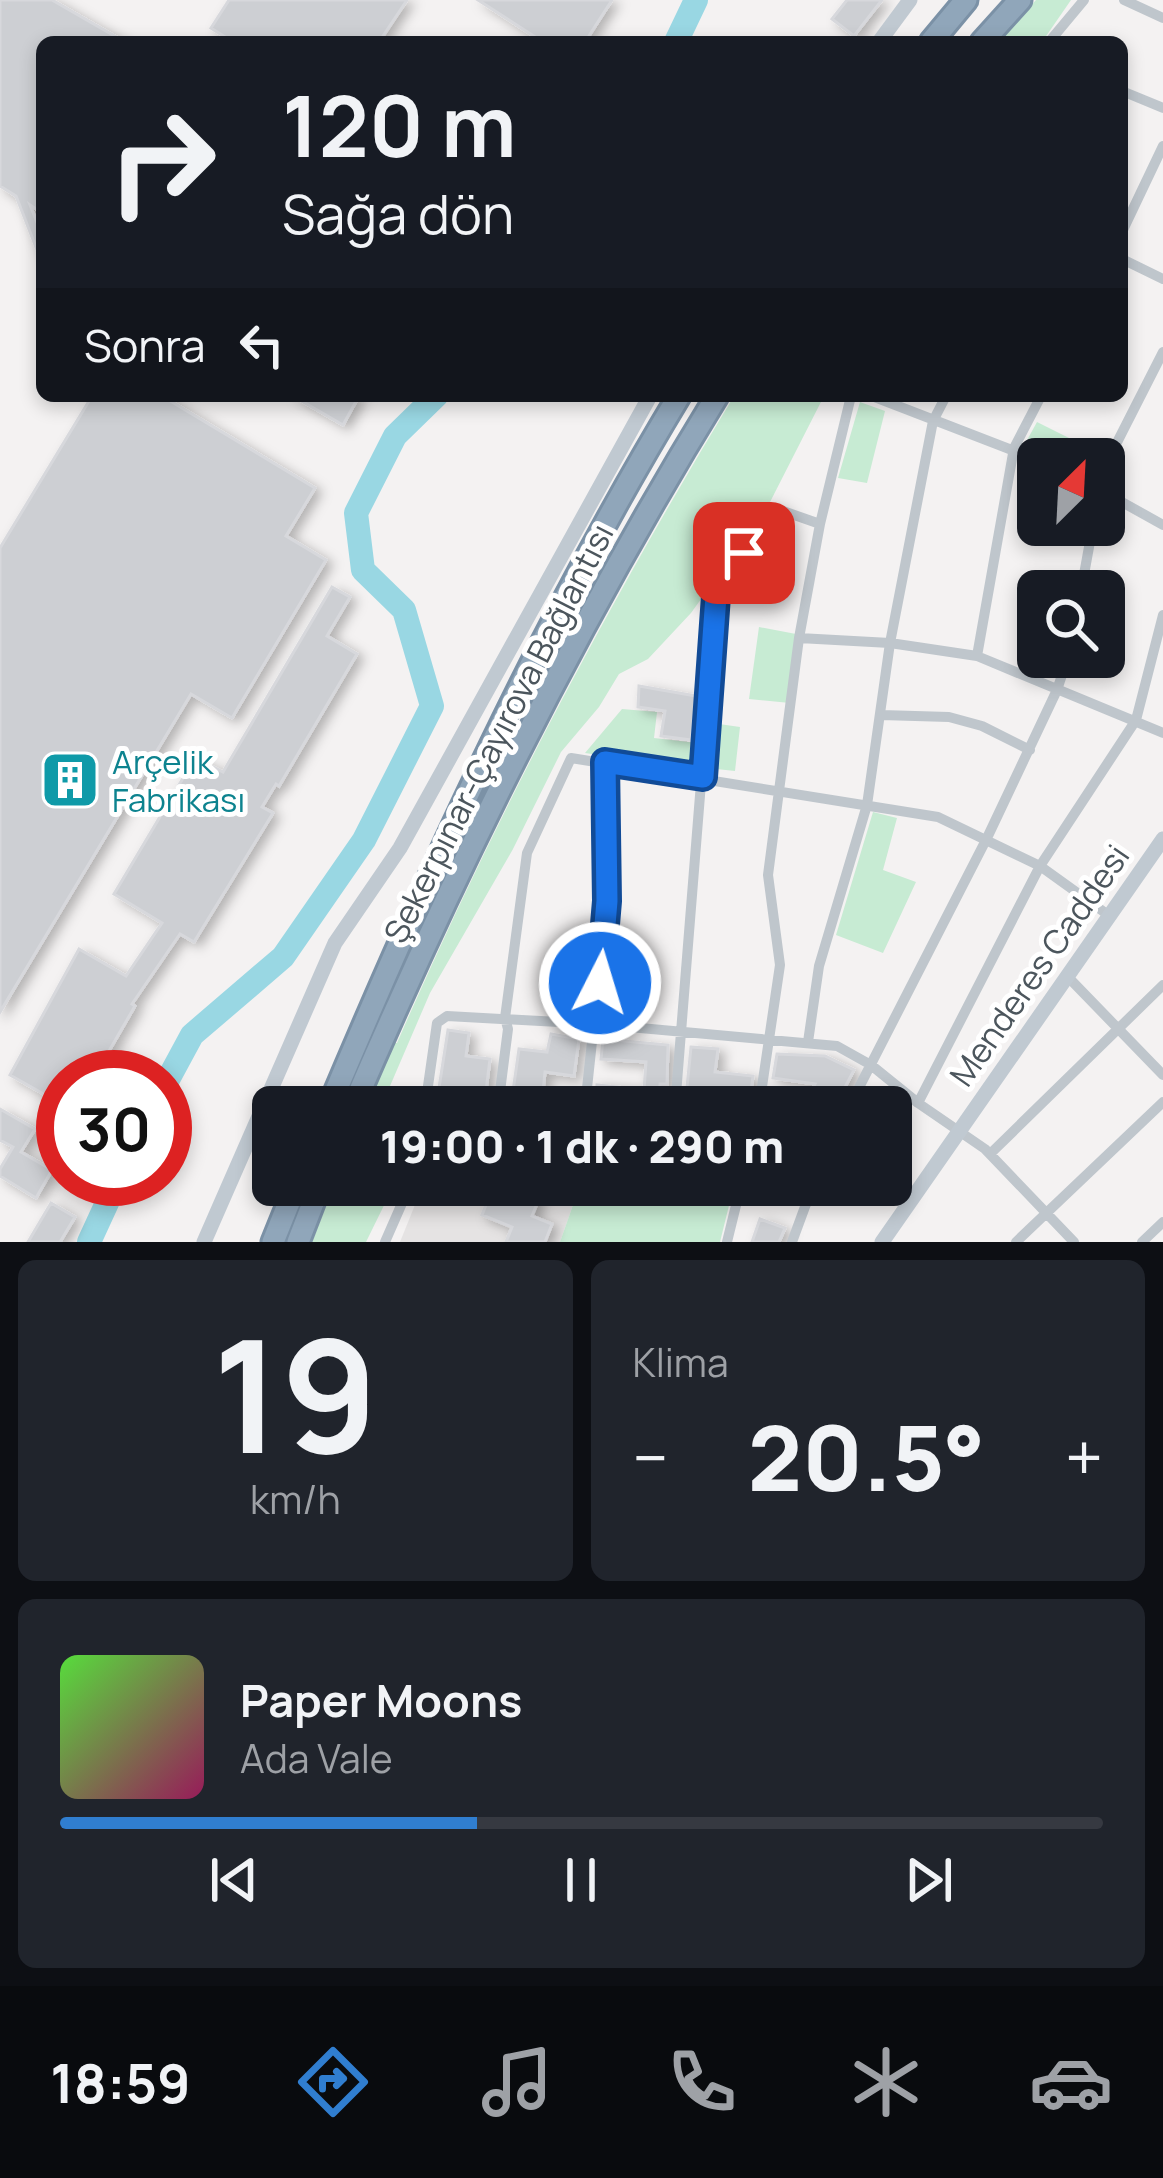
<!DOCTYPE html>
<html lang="tr">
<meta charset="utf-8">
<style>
:root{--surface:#171b24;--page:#20242c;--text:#f1f3f6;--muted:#9ea1a6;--line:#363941;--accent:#307ed0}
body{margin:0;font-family:Manrope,sans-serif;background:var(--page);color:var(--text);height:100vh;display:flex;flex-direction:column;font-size:45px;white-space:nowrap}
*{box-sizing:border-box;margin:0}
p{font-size:39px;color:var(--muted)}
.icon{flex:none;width:66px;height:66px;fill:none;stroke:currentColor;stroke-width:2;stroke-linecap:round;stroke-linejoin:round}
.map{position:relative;height:1242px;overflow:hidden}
.drawer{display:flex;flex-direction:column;gap:18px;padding:18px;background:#0d0f14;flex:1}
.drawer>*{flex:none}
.banner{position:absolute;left:36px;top:36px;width:1092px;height:366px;border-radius:18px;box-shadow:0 6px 18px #0003;background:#171b24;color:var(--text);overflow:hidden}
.needle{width:78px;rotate:24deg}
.fabs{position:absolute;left:1017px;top:438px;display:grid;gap:24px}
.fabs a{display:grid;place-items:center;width:108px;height:108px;border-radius:18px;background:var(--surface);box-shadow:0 6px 18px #0003;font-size:60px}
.speed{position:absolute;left:36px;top:1050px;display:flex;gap:24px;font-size:60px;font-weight:700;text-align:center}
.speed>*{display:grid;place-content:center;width:156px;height:156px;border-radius:50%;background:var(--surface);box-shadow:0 6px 18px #0003;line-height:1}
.speed .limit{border:18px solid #d22;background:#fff;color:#111}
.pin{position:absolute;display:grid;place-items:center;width:102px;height:102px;color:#fff;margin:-51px;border-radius:24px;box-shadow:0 6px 18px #0006}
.me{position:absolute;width:132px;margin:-66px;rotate:5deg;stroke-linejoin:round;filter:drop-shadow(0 0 9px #0008)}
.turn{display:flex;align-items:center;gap:42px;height:252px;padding:0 48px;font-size:54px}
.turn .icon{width:156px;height:156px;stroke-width:2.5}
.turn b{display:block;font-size:84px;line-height:102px}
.then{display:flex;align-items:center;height:114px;padding:0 48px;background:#0003;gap:24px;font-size:45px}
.big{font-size:90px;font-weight:800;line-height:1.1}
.drawer .card{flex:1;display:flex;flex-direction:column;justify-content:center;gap:18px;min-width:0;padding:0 42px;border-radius:18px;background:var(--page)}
.drawer .dial{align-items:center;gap:0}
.dial b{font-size:156px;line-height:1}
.song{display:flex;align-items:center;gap:36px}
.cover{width:144px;height:144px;border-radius:18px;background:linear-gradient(135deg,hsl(110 70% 55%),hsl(330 70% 35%))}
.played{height:12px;border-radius:6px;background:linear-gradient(90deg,var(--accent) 40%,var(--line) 40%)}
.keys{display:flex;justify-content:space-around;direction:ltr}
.heat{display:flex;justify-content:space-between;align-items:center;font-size:66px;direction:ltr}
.drawer .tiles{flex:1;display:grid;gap:18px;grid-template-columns:1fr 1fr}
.card:last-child{grid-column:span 2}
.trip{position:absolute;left:252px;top:1086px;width:660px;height:120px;border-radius:18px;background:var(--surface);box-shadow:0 6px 18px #0003;font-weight:800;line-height:120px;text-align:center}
.tab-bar{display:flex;height:192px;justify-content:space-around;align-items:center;background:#090b0e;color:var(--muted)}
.tab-bar .icon{width:84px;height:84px}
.tab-bar .selected{color:var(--accent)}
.tab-bar b{font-size:54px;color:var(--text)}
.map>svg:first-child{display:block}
.education{fill:#e5e3e3}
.green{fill:#c7ebd3}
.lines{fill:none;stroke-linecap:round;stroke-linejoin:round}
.river{stroke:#99d7e3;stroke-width:24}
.building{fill:#cdcfd3;stroke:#d7d8dc;stroke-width:3;filter:url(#shadow)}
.highway-casing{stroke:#7b91a6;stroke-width:27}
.street{stroke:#bfc6cc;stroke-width:10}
.secondary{stroke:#c0c9d1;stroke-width:15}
.highway{stroke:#90a6ba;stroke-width:21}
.route-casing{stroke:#114b97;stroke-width:30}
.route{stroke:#1a73e8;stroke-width:21}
.labels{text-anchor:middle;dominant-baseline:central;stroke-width:10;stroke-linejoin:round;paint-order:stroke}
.street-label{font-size:33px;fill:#4c565d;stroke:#fff}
.culture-label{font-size:33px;fill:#0d838f;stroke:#fff;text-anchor:start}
</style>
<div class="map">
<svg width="1163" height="1242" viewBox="0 0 1163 1242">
<defs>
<filter id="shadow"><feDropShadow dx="6" dy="4" stdDeviation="6" flood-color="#0004"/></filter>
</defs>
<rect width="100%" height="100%" fill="#f4f2f2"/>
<path class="education" d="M423,1185H580L560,1242H400Z"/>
<path class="green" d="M1036,0H1071L1042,42H998Z
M734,396H824L768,506L691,613L648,659L619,674L599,707L561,752L513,849L430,993L381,1107H366L392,1043H397C494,820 608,604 734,396Z
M860,402L885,411L867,483L838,478Z
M1037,422L1099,453L1096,459H1060L1026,442Z
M759,627L796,634L790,703L749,699Z
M622,709L657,712L654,738L697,743L694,769L585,753Z
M712,723L740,727L735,771L707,768Z
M873,812L897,818L883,870L916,882L883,953L836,935Z
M334,1185H394L366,1242H312Z
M580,1185H734L720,1242H560Z"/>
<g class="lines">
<path class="river" d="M676,42L696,0
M165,1085L192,1035L283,957L364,840L432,706L404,610L363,570L356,513L395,436L436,396
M89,1242L118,1179"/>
</g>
<path class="building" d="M0,0H52L125,42H42V213L30,205L42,235L41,260L16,196L0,186Z
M229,0H407L379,42H233L211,28Z
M478,0H612L585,42H543Z
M847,0H882L854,36L832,19Z
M92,396H162L315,488L286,536L326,560L232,718L191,694L0,1012V548Z
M293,396H359L343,425Z
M332,587L350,597L327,636L357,654L279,786L276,784L262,807L273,813L194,942L180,934L132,1004L135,1006L94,1077H63V1105L10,1075L79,949L126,976L162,923L114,894L195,758L223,772Z
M639,686L696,696L691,740L661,736L665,711L638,707Z
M448,1030L469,1033L466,1056L490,1059L484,1107H436Z
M551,1034L579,1039L574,1076L545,1072L542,1102L512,1098L519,1049L547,1052Z
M603,1039L668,1045L667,1084H660L658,1107H596L597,1085L644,1090L646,1062L601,1059Z
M691,1047L718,1049L715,1072L753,1076L749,1107H685Z
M777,1054L825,1056L854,1070L842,1093L837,1090L829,1107H803L815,1084L773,1078Z
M0,1109L35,1129L21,1152L52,1170L36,1198L0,1176V1169L13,1147L0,1140Z
M494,1185H505L539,1199L532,1216L552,1224L545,1242H506L512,1227L482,1215Z
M51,1203L75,1217L60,1242H28Z
M760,1219L785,1228L779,1242H752Z"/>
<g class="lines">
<g class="highway-casing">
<path id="highway" d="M931,42L966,0
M982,42L1020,0
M329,1107C431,865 543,621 679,396
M353,1107C458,863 578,622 717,396
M273,1242L296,1185
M298,1242L320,1185"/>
</g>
<path class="street" d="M1124,0L1163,18
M1049,42L1084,0
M1122,91L1163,108
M1122,232L1163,146
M1122,259L1163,279
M872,396L1038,460
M1104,468L1163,352
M1104,492L1163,525
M1081,591L1093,525
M799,638L890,643L977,656L1163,733
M977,656L1014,448L1041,396
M881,715L949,717L982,726L1030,750
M1068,977L1163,1075
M808,1042L819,966L867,805L890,643L933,421L946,396
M918,1103L1040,866L1136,720L1163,615
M425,1107L437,1023L447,1016L596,1024L837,1046L871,1065L918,1103L985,1149L1074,1242
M498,1107L508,1029L505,1018L527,853L571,758L938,817L1040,866L1111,917
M585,1107L607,901L605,762
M675,1107L716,596L772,512L783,511L820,524
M759,1107L780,965L768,875L799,638L820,524L851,396
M849,1107L987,838L1057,690L1068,657
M990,1154L1163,985
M385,1242L410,1185
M727,1242L741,1185
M792,1242L813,1185
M1016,1242L1163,1102
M1142,1242L1163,1222"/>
<path class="secondary" d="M879,42L910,0
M204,1242L335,943L400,848L650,396
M882,1242L1163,839"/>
<use href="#highway" class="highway"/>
</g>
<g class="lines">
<g class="route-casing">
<path id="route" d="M600,983L607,901L605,762L703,777L716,596L744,553"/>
</g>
<use href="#route" class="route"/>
</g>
<defs>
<g id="building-square" transform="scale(3)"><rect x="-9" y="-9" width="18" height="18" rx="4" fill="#0f9aa8" stroke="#fff"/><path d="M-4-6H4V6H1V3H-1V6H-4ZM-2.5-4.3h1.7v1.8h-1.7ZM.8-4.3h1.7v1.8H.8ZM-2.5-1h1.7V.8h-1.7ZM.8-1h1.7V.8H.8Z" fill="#fff"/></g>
</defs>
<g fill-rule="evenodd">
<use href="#building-square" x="70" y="780"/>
</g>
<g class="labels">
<g class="street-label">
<text transform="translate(498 733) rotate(-63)">Şekerpınar-Çayırova Bağlantısı</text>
<text transform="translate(1039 965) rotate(-55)">Menderes Caddesi</text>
</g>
<g class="culture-label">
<text x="112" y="761">Arçelik<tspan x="112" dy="38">Fabrikası</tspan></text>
</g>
</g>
</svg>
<div class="fabs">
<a><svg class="needle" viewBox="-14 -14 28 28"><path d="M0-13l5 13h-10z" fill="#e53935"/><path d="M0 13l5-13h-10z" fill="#9ea1a6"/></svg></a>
<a><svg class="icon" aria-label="search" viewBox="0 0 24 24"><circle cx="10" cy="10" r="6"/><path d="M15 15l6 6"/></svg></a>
</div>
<div class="speed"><div class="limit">30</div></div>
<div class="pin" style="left:744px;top:553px;background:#d93025"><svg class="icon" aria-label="arrive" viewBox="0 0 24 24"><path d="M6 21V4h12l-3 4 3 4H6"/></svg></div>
<svg class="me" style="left:600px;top:983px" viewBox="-20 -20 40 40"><circle r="17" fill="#1a73e8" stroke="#fff" stroke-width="3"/><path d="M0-11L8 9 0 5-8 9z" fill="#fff"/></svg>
<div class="trip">19:00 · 1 dk · 290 m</div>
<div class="banner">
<div class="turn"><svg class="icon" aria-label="right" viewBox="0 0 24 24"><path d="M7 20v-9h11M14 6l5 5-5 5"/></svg><div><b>120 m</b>Sağa dön</div></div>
<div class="then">Sonra<svg class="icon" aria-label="left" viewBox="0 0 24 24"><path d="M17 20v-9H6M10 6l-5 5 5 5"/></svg></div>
</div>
</div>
<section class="drawer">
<div class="tiles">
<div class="card dial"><b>19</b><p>km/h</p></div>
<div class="card"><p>Klima</p>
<div class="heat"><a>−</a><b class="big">20.5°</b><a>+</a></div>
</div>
<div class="card">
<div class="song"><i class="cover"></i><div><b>Paper Moons</b><p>Ada Vale</p></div></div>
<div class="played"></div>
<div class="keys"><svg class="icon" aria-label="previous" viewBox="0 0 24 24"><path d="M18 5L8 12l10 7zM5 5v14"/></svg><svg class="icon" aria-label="pause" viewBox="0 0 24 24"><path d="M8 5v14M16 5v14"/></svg><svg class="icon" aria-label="next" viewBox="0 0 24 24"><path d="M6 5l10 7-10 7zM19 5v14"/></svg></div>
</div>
</div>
</section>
<nav class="tab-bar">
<b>18:59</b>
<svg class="icon selected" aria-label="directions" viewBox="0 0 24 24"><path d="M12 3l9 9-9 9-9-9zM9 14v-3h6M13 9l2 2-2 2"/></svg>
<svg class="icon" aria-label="music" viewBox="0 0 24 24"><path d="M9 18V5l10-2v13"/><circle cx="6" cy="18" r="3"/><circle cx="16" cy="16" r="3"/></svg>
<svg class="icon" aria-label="phone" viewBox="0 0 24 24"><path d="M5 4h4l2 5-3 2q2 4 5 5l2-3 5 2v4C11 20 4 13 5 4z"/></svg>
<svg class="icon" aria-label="climate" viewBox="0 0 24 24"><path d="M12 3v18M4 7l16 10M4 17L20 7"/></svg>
<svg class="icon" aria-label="car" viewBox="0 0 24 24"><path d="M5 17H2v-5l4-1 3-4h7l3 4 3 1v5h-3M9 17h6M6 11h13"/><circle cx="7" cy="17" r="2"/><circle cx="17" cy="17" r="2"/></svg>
</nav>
